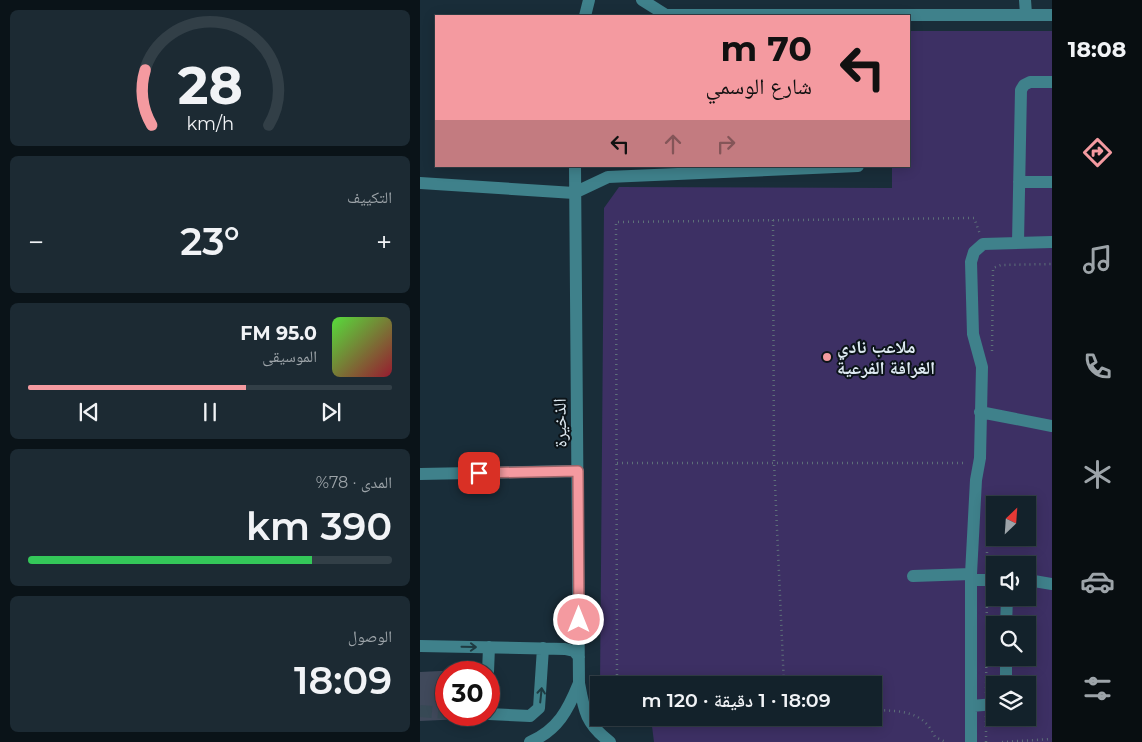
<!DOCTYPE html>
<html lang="ar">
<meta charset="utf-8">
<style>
:root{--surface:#13222b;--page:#1c2a33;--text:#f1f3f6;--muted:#9da4a9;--line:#323f47;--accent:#f49aa0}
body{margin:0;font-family:Montserrat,"Noto Naskh Arabic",sans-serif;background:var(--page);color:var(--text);direction:rtl;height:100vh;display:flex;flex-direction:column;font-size:19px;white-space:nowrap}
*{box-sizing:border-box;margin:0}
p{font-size:16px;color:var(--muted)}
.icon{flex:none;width:28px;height:28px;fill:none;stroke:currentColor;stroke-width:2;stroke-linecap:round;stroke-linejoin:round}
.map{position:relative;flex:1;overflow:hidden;direction:ltr}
.sheet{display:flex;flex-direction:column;gap:10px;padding:10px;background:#0a1318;width:420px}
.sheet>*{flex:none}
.top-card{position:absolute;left:15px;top:15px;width:475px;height:152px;border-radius:0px;box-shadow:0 2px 12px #0003,0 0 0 1px var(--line);direction:rtl;background:#f49aa0;color:#111;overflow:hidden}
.needle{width:32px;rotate:25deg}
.controls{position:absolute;left:566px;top:496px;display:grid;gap:10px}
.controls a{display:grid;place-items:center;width:50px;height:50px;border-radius:0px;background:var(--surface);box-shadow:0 2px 12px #0003,0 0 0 1px var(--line);font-size:25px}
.speed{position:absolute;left:15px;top:661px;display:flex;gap:10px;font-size:25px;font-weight:700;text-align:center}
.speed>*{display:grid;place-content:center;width:65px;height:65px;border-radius:50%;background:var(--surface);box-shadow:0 2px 12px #0003,0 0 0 1px var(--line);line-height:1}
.speed .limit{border:8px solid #d22;background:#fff;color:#111}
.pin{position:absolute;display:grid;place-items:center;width:42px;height:42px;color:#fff;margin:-21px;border-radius:10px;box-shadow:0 2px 8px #0006}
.me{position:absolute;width:55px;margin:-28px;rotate:0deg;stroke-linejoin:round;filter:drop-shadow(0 0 4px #0008)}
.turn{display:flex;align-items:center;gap:18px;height:105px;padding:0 15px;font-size:22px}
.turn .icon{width:65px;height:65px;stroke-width:2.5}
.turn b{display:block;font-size:35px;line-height:42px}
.lanes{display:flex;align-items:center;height:48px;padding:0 15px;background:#0003;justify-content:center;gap:25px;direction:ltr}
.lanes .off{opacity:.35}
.big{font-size:38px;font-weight:600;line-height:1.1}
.sheet .card{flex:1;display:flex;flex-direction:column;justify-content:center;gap:8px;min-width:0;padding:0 18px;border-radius:8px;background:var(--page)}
.sheet .dial{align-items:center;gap:0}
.dial svg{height:130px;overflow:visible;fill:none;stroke:var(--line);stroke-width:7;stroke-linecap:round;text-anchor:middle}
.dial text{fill:var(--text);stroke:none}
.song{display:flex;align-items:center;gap:15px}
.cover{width:60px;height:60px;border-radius:8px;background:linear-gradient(135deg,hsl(110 70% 55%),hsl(350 70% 35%))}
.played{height:5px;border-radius:2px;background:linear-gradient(90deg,var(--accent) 60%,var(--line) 60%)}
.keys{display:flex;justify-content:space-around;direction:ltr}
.heat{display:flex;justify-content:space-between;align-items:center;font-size:28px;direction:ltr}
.charge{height:8px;border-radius:4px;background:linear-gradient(90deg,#34c759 78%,var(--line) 0)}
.trip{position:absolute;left:170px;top:676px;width:292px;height:50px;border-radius:0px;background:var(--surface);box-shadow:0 2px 12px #0003,0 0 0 1px var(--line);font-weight:600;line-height:50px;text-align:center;direction:rtl}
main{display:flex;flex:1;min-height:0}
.tab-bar{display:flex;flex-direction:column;width:90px;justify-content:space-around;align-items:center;background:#080e11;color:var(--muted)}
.tab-bar .icon{width:35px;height:35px}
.tab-bar .current{color:var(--accent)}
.tab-bar b{font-size:22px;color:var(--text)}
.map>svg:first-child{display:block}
.green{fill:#3d3064;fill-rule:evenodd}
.building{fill:#40495b}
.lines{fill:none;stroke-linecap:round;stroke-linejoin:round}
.minor-tunnel{stroke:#374955;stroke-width:12;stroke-dasharray:12 6;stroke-linecap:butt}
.path{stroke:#5d6f79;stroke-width:2.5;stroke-dasharray:1 4;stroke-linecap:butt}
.minor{stroke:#3f818b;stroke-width:12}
.oneway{stroke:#1e3a41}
.route-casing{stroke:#9f6468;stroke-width:12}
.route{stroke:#f49aa0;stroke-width:9}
.poi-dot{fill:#f49aa0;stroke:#0c1419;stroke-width:2}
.labels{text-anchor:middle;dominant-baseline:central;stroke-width:4;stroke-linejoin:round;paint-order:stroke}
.poi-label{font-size:18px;font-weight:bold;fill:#deeaf2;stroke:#0c1419;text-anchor:start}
.street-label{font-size:18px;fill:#deeaf2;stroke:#0c1419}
</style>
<main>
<nav class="tab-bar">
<b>18:08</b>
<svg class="icon current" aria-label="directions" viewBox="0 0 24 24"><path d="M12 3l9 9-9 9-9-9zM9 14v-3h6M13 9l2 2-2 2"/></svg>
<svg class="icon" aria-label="music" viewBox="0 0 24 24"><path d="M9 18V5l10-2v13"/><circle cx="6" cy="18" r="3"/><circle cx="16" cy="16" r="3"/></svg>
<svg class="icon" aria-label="phone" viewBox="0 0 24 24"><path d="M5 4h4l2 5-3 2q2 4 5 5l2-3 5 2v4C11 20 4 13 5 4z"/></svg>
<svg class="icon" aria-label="climate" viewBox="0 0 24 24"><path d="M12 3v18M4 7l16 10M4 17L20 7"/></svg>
<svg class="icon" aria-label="car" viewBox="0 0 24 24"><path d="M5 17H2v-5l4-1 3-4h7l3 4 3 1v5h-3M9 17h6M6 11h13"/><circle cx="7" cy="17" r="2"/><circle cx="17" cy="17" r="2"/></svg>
<svg class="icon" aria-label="filters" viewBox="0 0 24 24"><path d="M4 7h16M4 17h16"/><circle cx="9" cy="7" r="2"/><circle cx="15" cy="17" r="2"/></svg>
</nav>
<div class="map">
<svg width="632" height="742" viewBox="0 0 632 742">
<rect width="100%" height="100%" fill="#192d39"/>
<path class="green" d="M489,31H632V742H234L231,718H454V685H180L184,208L199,187L472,188V166H489ZM575,505H608V538H575ZM575,565H608V598H575ZM575,625H608V658H575ZM575,685H608V718H575Z"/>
<path class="building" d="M61,669V672H26V715H63V718L0,721V672Z"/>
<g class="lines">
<path class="minor-tunnel" d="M0,711L26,713"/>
<path class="path" d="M353,220L354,462L364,685
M572,351L573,268L581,265L632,264
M197,463H547
M567,552V568
M197,685L196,222L554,218L560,234
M566,693L567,591
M454,710C480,711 503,710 515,737L526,742
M566,742V716
M582,742L632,739"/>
<path class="minor" d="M222,0L246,15H632
M605,0L606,14
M165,16L169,0
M155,166L159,683C164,711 166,724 190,742
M599,182H632
M0,183L154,193L188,177L438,166
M598,242L601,90L604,85L610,82H632
M560,412L632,426
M0,474L158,471
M493,576L551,574
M551,580H575
M608,580L632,584
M586,625L587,598
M0,646L145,649L154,651L159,657
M68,672L69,647
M586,685V658
M551,706L575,704
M69,714L110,716L119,708L123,648
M110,742C138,730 148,710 159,683
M551,742V574L556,480L560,458L562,367L553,334L551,262L554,252L563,244L632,242"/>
</g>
<defs><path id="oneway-shaft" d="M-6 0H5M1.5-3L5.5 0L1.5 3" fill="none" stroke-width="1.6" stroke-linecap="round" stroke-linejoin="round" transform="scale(1.25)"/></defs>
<g class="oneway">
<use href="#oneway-shaft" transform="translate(49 647) rotate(1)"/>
<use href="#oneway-shaft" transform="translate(121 695) rotate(-84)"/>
</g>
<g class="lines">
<g class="route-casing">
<path id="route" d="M59,473L158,471L159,620"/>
</g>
<use href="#route" class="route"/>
</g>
<circle class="poi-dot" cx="407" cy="357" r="5"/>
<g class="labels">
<g class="poi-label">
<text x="417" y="347">ملاعب نادي<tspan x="417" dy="21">الغرافة الفرعية</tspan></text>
</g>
<g class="street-label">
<text transform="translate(140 423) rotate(-91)">الذخيرة</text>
</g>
</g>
</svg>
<div class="controls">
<a><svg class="needle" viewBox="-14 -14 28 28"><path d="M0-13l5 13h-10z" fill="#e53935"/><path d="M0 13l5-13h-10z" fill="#9da4a9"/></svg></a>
<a><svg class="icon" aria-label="sound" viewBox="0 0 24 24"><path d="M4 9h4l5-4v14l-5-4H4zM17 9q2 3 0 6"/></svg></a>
<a><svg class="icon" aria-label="search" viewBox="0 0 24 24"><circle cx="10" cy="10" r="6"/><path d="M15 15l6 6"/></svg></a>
<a><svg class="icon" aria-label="layers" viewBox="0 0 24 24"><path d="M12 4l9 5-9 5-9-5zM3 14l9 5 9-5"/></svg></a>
</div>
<div class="speed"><div class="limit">30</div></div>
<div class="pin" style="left:59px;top:473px;background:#d93025"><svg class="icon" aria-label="arrive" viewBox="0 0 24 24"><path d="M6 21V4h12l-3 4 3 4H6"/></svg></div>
<svg class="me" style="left:159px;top:620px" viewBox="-20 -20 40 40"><circle r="17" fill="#f49aa0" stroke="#fff" stroke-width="3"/><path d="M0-11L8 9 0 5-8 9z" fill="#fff"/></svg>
<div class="trip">18:09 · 1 دقيقة · 120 m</div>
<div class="top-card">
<div class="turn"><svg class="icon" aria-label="left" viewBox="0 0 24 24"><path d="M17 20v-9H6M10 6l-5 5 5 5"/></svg><div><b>70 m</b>شارع الوسمي</div></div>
<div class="lanes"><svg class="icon" aria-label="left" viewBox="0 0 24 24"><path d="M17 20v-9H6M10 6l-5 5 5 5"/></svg><svg class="icon off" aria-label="ahead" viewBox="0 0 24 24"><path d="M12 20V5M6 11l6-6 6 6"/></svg><svg class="icon off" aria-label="right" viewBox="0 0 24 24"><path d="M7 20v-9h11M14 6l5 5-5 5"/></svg></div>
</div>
</div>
<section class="sheet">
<div class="card dial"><svg viewBox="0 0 100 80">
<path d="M14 69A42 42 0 1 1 86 69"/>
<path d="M14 69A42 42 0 0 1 10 35" stroke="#f49aa0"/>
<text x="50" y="56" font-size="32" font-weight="700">28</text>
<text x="50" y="72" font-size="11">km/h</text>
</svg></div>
<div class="card"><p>التكييف</p>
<div class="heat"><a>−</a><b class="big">23°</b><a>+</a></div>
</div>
<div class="card">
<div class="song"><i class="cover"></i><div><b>95.0 FM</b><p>الموسيقى</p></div></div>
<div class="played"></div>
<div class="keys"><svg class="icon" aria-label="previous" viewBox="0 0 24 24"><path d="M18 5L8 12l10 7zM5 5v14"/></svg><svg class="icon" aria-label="pause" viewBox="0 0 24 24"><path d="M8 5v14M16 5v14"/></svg><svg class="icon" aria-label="next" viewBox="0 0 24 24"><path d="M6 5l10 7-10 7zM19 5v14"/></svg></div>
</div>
<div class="card"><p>المدى · 78%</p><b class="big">390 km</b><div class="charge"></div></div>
<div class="card"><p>الوصول</p><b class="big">18:09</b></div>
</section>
</main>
